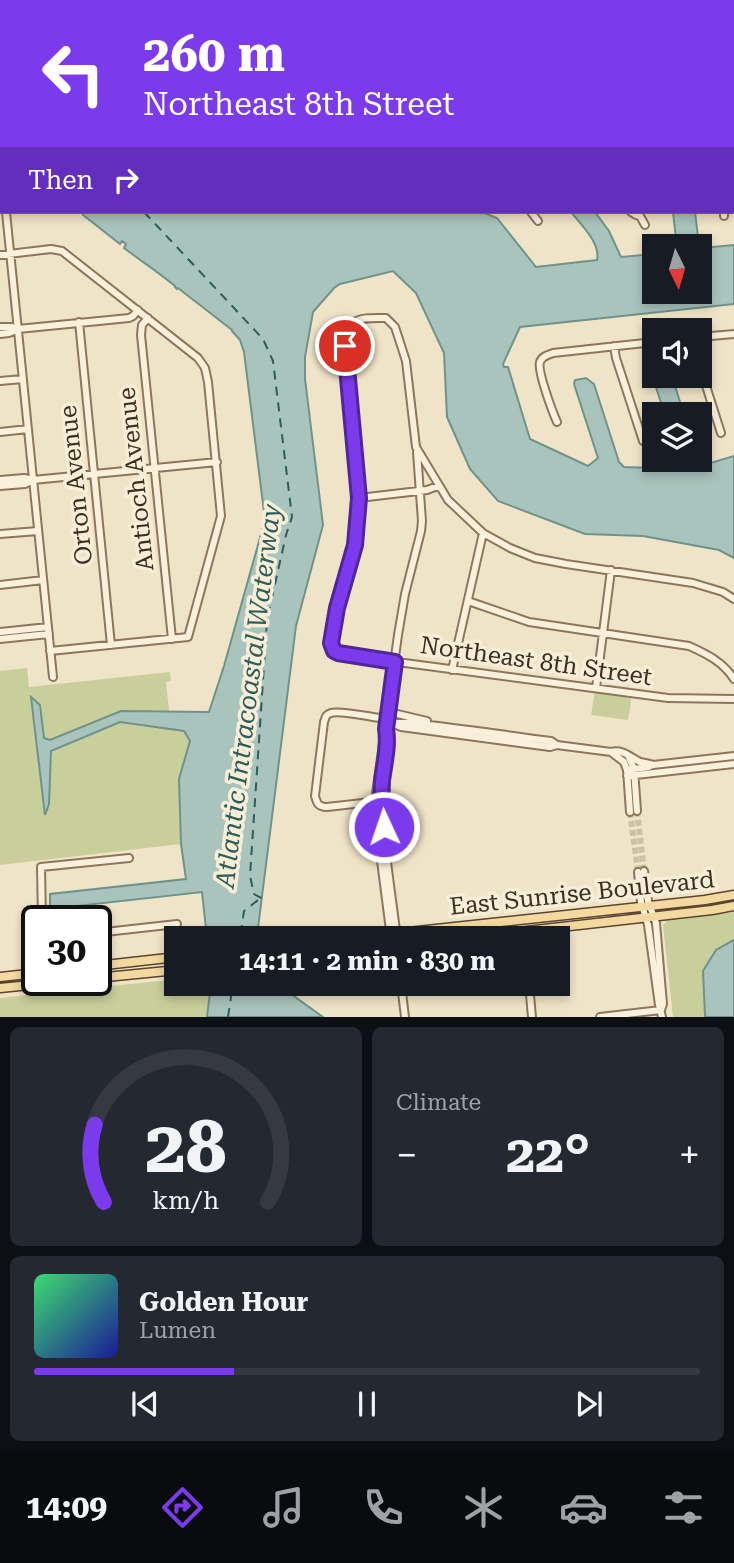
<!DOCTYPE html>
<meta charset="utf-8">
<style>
:root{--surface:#171b24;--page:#242831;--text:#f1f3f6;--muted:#9ea1a6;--line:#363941;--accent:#7c3aed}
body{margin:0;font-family:"Roboto Serif",serif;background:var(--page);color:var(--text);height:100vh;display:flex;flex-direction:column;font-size:26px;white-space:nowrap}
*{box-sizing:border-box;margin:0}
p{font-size:23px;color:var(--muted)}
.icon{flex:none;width:38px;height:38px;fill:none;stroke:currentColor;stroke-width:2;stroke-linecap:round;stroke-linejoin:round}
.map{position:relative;height:1017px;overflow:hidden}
.side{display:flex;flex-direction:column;gap:10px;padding:10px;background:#0d0f14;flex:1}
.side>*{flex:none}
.top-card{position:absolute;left:0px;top:0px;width:735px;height:214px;box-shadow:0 4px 10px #0003;background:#7c3aed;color:#fff;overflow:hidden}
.needle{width:46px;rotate:175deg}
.fabs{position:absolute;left:642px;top:234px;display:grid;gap:14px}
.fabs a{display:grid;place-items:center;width:70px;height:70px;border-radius:0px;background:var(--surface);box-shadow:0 4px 10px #0003;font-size:35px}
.speed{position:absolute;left:21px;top:905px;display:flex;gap:14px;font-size:35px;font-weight:700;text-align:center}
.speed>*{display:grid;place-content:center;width:91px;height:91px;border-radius:50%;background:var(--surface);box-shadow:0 4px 10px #0003;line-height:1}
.speed .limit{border:4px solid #111;border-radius:10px;background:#fff;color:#111}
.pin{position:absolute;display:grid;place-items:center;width:60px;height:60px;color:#fff;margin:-30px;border:4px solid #fff;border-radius:50%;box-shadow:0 2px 7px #0007}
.me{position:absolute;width:77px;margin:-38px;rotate:357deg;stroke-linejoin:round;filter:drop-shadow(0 0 5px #0008)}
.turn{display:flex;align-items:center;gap:24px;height:147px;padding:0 28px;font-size:32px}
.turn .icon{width:91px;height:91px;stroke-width:2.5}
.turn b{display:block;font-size:49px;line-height:60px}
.then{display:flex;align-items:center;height:66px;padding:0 28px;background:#0003;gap:14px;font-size:26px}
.big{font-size:52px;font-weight:700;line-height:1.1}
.side .card{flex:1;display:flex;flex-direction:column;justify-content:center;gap:10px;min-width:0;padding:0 24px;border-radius:10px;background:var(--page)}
.side .dial{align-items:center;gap:0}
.dial svg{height:182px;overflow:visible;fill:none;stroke:var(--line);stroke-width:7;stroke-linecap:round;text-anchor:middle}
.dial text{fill:var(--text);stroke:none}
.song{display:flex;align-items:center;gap:21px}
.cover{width:84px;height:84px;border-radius:10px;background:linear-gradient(135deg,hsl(140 70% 55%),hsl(240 70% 35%))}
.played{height:7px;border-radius:4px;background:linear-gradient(90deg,var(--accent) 30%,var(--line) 30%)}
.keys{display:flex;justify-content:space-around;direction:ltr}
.heat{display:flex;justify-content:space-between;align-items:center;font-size:38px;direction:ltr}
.side .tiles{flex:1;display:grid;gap:10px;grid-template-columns:1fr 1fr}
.card:last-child{grid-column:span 2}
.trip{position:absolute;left:164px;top:926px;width:406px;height:70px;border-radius:0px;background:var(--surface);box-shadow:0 4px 10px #0003;font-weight:700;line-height:70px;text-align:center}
.tab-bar{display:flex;height:112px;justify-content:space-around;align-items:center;background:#090b0e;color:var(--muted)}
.tab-bar .icon{width:49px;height:49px}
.tab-bar .selected{color:var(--accent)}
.tab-bar b{font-size:32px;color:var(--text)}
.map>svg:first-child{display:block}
.green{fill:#c9cf9b}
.water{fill:#a9c4bc;stroke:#6f938a;stroke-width:2}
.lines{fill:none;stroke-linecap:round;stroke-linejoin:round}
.ferry{stroke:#2f5d5a;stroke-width:2;stroke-dasharray:9 7;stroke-linecap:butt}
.minor-tunnel{stroke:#ccc0a6;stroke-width:6;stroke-dasharray:6 3;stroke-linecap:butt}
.minor-casing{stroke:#8d765c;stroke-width:10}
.major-casing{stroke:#5b4430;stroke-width:11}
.minor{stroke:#faf1dc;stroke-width:6}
.major{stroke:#f3d9a0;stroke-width:8}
.route-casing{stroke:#51269a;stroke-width:18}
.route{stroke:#7c3aed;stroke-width:12}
.labels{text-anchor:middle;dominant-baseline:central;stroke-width:7;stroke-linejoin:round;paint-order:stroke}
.street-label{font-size:24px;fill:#3d2e20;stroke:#f7eed8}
.water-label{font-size:26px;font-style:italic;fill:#2f5d5a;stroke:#f7eed8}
</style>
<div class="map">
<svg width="734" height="1017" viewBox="0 0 734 1017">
<rect width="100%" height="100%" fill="#f0e4c8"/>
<path class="green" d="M27,668L29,687L170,672L171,681L166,682L171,729L185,731L190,741L179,779L181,844L0,865V671Z
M595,691L630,696L631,701L628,720L591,715Z
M734,912V1017H673L663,925L667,920Z
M177,979V984H210L211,990L206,1017H0V998Z"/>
<path class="water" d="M82,212H482L497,218L536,267L597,260C601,243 580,224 571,212H595L609,231L621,257L654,254V292H700V247H677L673,212H695L699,245L702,248L734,245V304L520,327L503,364L504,367H508L530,439L588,466L598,458L574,384L575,380L586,378L594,384L619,462L624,467L653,468L654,471C665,470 676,473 679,460H700L707,464L734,456V558L719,550L643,536L585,534L498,501L470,469L447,417L444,353L416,293L393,271L340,284L334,288L313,312L305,357V379L323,525L296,626L257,936L260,938H207L202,892L50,909V894L186,879L181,844L179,779L190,741L184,731L120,722L51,751L49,804L45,815L31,697L40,705L44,738L50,740L121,711L209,712L224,666L265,520L244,352L240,340L232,331V330L178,288L177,289L175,287V286C157,271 141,261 124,248L126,244L122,241L120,244L83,215Z
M654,372V376H672L684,415H665L652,375Z
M734,940V1017H707L705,1016L703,971L716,950Z
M211,984H277L323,1017H207Z"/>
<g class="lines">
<path class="ferry" d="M100,2V0
M144,212L263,339L273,361L292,517L286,535L267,620L250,876L254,894L263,899L258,900L244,911L240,938
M228,1017L233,984"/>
<path class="minor-tunnel" d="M637,811L644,871
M630,812L638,872"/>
<g class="minor-casing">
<path id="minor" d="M621,0V2
M702,0V2
M187,2L204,0
M0,101L2,100
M0,182L2,191
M6,212L53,677
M531,212L538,221
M631,212L636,215L640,216L645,225
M724,212V216
M0,255L51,249L62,251L198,358L205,368L208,382L221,516L188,637L50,651
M148,318L142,325L141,335L172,639
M79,322L111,645
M0,327H12L18,329
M0,334L9,333L18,329L129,318L133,316L138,310
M700,337L734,334
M614,346L616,358L643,441
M700,367L721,433
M0,381L23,379
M557,422C553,413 537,371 540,362C542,356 548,355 553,353L654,342
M0,432L28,429
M0,480L24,478L33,480L217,462
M0,486L25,484L33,480
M359,498L427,490L438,486
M0,534L38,531
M0,585L43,580
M734,599L723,592L693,583L566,564L535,558L510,548L483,533L448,500L416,447L406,361L395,327L386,318C360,318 348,316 345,346L359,498L355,545L337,608L331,643L334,651L345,655L668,698L734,699
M468,601L529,622L689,646C707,654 723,662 734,679
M0,632L48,627
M0,639L49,634
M452,670L483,533
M596,688L611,570
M389,712L427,721
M394,724L401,727L550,747L557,745
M387,731L388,737L381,801L388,870L397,938
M611,752L624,762L627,770L630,812
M628,755L634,769L637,811
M627,770L648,767L653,765L734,756
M627,776L734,764
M381,801L327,807C318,807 317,803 315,796L324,722C326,717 325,715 331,713C338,710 371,717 380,718C390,726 401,722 412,723C459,728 504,735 551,741L557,745L611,752C623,749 630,757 640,762C641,762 652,764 653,765
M644,871L648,901L656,923L663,1004L661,1010
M638,872L641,902L648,925L659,1005L662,1017
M42,920L41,867L129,858
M96,933L177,924
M391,938L380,853L376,794L398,635L405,594L421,531L422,521L417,452
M401,984L405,1017
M529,984L532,1017
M600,1017L661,1010"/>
</g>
<g class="major-casing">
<path id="major" d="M352,938L705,900L734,895
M463,938L712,910L734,906
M96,966L177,957
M0,977L37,973
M96,978L177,970
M0,988L80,980"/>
</g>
<use href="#minor" class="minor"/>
<use href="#major" class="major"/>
</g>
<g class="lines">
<g class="route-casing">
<path id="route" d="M345,346L359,498L355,545L337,608L331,643L334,651L338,653L395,662L386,729C389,746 384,764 382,781C381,796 382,811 384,827"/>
</g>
<use href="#route" class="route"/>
</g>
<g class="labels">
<g class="street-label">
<text transform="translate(136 479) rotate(-96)">Antioch Avenue</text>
<text transform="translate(76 485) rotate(-96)">Orton Avenue</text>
<text transform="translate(536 661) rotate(8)">Northeast 8th Street</text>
<text transform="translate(582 893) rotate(-6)">East Sunrise Boulevard</text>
</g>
<g class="water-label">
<text transform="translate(248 696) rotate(-83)">Atlantic Intracoastal Waterway</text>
</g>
</g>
</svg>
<div class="fabs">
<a><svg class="needle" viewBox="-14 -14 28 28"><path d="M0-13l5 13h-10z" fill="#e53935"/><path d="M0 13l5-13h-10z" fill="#9ea1a6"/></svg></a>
<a><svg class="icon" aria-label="sound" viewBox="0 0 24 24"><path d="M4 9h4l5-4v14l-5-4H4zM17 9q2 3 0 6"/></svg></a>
<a><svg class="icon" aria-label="layers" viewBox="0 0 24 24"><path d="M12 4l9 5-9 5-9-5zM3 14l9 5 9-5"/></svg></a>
</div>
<div class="speed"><div class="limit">30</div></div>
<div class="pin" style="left:345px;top:346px;background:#d93025"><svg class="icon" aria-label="arrive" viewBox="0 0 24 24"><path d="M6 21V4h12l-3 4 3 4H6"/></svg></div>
<svg class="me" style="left:384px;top:827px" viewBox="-20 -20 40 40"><circle r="17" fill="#7c3aed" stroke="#fff" stroke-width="3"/><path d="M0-11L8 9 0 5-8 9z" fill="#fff"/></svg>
<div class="trip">14:11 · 2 min · 830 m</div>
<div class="top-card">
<div class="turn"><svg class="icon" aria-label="left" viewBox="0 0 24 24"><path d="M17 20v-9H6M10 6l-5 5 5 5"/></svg><div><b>260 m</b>Northeast 8th Street</div></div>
<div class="then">Then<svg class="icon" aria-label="right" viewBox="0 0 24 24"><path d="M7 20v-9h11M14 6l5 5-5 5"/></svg></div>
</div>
</div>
<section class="side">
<div class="tiles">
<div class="card dial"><svg viewBox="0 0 100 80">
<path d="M14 69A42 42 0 1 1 86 69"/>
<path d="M14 69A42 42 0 0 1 10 35" stroke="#7c3aed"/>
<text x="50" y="56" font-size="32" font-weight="700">28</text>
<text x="50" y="72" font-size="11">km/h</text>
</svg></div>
<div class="card"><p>Climate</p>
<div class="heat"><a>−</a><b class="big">22°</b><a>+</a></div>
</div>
<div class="card">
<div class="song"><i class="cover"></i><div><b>Golden Hour</b><p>Lumen</p></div></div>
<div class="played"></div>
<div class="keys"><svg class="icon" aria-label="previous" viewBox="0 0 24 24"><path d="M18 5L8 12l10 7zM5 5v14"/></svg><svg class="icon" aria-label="pause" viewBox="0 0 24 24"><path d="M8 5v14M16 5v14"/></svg><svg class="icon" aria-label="next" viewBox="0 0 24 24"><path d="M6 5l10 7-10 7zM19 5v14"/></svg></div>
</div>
</div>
</section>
<nav class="tab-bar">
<b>14:09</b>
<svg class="icon selected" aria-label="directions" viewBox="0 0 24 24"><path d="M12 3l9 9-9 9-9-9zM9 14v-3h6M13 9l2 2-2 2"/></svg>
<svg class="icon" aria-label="music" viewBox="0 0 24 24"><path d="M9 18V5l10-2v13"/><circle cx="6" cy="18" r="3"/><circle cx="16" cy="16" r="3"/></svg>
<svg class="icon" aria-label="phone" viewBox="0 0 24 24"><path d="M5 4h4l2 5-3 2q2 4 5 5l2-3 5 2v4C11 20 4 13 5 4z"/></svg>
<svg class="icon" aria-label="climate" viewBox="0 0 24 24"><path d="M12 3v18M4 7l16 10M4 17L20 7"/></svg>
<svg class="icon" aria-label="car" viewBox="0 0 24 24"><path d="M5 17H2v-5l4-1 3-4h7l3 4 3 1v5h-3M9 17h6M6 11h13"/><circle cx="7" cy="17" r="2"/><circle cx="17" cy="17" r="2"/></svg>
<svg class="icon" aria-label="filters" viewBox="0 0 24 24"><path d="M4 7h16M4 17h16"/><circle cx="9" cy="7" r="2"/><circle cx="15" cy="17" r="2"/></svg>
</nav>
